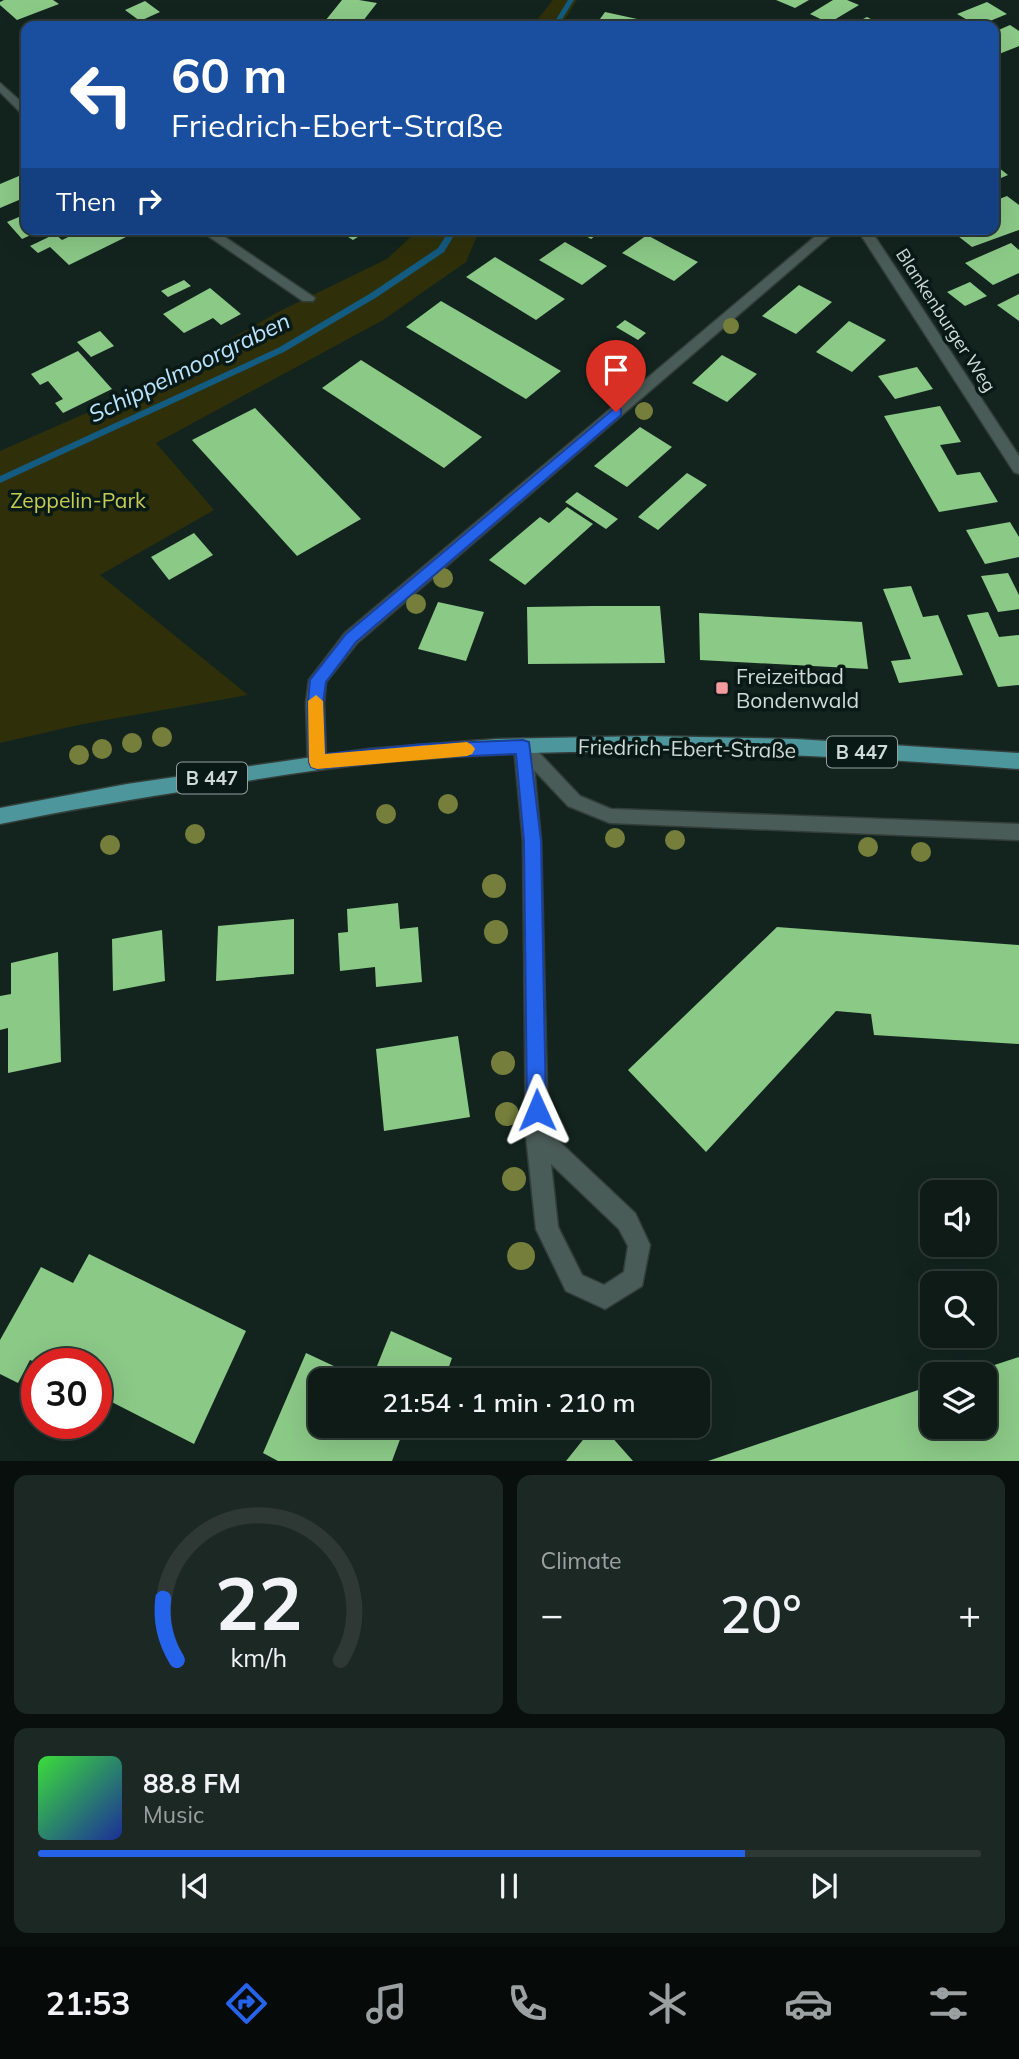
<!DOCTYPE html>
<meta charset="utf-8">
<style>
:root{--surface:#0e1b17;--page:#1c2824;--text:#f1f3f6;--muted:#9ba1a1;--line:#2e3936;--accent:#2563eb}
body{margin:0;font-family:Mulish,sans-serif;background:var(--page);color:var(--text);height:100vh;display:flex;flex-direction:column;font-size:26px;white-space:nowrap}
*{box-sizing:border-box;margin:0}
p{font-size:23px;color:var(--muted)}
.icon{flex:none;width:38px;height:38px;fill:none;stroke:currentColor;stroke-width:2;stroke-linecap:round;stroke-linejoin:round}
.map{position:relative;height:1461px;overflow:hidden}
.sheet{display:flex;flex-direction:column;gap:14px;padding:14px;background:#080f0d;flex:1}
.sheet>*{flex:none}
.guide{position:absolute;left:21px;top:21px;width:978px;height:214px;border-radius:14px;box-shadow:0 7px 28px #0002,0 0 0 2px var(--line);background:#1a4fa0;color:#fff;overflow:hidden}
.tools{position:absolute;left:920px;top:1180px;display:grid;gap:14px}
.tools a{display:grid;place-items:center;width:77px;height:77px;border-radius:14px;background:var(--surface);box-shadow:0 7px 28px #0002,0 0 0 2px var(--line);font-size:35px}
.speed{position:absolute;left:21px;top:1348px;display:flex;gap:14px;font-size:35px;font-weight:700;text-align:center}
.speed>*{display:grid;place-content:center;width:91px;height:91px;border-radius:50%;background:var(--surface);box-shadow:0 7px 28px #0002,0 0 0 2px var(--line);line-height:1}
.speed .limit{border:10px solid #d22;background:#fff;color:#111}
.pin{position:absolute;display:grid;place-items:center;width:60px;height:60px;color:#fff;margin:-72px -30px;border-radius:50% 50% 50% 0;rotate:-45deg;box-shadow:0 0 7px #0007}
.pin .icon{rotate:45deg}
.me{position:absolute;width:77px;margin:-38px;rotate:359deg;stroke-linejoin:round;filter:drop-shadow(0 0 5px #0008)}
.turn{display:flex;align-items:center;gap:24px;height:147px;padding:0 35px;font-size:32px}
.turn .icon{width:91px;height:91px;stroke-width:2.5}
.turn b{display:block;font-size:49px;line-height:60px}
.then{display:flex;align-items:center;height:66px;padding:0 35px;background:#0003;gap:14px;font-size:26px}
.big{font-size:52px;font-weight:600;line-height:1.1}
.sheet .tile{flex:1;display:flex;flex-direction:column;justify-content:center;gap:10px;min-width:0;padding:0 24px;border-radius:14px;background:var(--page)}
.sheet .dial{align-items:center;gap:0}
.dial svg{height:182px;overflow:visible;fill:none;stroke:var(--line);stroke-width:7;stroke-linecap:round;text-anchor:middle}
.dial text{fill:var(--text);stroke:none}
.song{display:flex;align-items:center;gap:21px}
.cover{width:84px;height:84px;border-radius:10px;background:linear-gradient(135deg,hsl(120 70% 55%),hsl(230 70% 35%))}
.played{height:7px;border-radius:4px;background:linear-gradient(90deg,var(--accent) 75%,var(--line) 75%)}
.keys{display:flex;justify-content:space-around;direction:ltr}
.heat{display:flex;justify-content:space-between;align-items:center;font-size:38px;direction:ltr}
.sheet .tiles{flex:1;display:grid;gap:14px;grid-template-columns:1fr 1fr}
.tile:last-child{grid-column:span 2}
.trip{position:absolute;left:308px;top:1368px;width:402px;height:70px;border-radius:14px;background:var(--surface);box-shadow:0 7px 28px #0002,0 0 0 2px var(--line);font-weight:600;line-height:70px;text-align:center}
.dock{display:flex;height:112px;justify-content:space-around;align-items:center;background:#060b09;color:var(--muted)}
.dock .icon{width:49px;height:49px}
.dock .on{color:var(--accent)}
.dock b{font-size:32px;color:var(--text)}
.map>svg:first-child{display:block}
.green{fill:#2f300a}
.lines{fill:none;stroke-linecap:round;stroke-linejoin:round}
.stream{fill:#135b80;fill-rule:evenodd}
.building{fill:#8bc987}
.service-casing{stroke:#333e3a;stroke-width:3}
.minor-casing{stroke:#333e3a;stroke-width:3}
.primary-casing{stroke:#333e3a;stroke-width:3}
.service{fill:#4a5c57;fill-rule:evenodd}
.minor{fill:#4a5c57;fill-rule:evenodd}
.primary{fill:#4d969c;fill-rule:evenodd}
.tree{fill:#757f3b}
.route{fill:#2563eb;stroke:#184099;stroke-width:2}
.slow{fill:#f59e0b}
.poi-dot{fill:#f59b9e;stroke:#091a16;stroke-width:2.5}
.labels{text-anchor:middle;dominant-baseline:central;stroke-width:7;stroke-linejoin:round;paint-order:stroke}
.far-street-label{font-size:18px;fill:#d0dad7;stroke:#091a16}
.shield{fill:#091a16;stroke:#94a09d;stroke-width:2}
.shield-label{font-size:19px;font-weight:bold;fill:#d0dad7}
.park-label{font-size:21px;fill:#c5ca52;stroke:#091a16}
.poi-label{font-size:21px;fill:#d0dad7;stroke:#091a16;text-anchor:start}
.street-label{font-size:21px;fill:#d0dad7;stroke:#091a16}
.water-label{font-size:23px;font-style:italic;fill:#bae4ff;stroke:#091a16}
</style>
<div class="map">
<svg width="1019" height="1461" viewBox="0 0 1019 1461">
<rect width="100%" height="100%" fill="#13241f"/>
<path class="green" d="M553,0H577L561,26H532Z
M419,229H480L466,262L383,320L156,443L214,510L100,575L248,695L83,724L0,743V451L146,387L280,311L387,259Z"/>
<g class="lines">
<path class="stream" d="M568,0H574L558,26H552Z
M450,229H458L444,252L377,297L284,352L0,483V476L278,348L371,293L438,248Z"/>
</g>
<path class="building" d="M4,0H53L59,4L17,20L0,5V2Z
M342,0H359L377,3L359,26H321Z
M776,0H809L795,8Z
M833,0H847L859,5L829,23L810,14Z
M145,1L160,12L140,21L125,10Z
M987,2L1007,14L990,21L996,24L991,26H978L957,14Z
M605,12L651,22L648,26H595Z
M867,17L885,26H849Z
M1010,25L1019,31V46L994,56V32Z
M994,164L1008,175L994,181Z
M26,173V197L0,208V184Z
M1007,196L1019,205V230L972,247L949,229H994V201Z
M26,214V229H44L22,239L7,222Z
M85,229H118L126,237L69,265L50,247L38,253L30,246L55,234L62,240Z
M335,229H371L353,240Z
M574,229H604L591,239Z
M647,235L671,248L698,262L674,281L622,253Z
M565,242L607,266L582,285L539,260Z
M1011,243L1019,250V273L993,285L965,263Z
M495,257L565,299L536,320L466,277Z
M184,280L191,286L168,297L161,291Z
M970,282L987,296L965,306L947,292Z
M799,285L832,302L796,334L762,316Z
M210,288L241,314L221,325L213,318L184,333L163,314Z
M1019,294V321L997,305Z
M441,301L520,347L561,371L526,399L406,327Z
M625,320L646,333L638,340L616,327Z
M849,321L886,340L852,372L816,352Z
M100,331L114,346L91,357L77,342Z
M78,351L112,389L63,413L55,403L63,399L48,381L40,385L31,374Z
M722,355L757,374L727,402L692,383Z
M361,360L440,410L482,437L444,468L322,388Z
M917,367L933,389L895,399L878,376Z
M940,406L961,442L940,445L957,475L980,472L998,502L939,512L884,416Z
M255,408L361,519L297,556L192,440Z
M640,427L672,447L627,487L594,466Z
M687,473L707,485L658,530L638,517Z
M577,492L618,519L606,529L565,502Z
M567,507L593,524L525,585L489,560L540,517L549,523Z
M1010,522L1019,537V557L985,564L966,530Z
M194,533L213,555L169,580L151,557Z
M1008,573L1019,595V609L998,612L981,576Z
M911,586L923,617L938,615L963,675L899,683L891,661L911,659L883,589Z
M438,602L484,612L466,661L418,649Z
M592,606H660L665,663L528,664L527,607Z
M988,612L999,637L1019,635V685L998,687L967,615Z
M699,613L862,622L868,669L700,660Z
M398,903L400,929L418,927L422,982L376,987L375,967L340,971L338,933L348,932L347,909Z
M294,919V974L216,981L218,926Z
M777,927L1019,945V1044L874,1035L871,1014L836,1011L706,1152L628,1070Z
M162,930L165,981L113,991L112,939Z
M58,952L61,1062L8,1073V1028L0,1030V996L11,994V963Z
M458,1036L470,1117L384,1131L376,1049Z
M89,1254L246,1331L194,1444L96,1394V1363H37L30,1360L18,1383L0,1374V1340L41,1267L73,1283Z
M391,1331L452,1358L444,1381H371Z
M306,1353L366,1381H320V1426H405L392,1461H278L263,1453Z
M1019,1357V1461H708L933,1385V1426H985V1374L970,1373Z
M594,1426H602L633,1461H566Z"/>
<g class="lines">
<g class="service-casing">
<path id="service" d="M523,740L529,742L580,796L611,809L1019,824V840L610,823L568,806L517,752L515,747L517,742Z"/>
</g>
<g class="minor-casing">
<path id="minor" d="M0,83L26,106V115L22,114L0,92Z
M198,229H213L315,298L313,301H303Z
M824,229H838L357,643L326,682L324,703L326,762L323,767L317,770L311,767L308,762L306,703L309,680L345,633Z
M857,229H870L1019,456V474L1014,472Z
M523,739L529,742L532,747L541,841L548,1131L635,1213L650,1245L642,1286L605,1309L566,1291L536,1229L526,1136L523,841L514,747L517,742ZM551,1164L619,1229L628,1246L624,1272L604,1285L582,1275L558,1227Z"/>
</g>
<g class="primary-casing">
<path id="primary" d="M646,736L796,739L1019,753V769C821,754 621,744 423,759C349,764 276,776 203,788C135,799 67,810 0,824V808L127,784L368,749L497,739Z"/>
</g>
<use href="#service" class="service"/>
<use href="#minor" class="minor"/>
<use href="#primary" class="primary"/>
</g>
<g class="tree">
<circle cx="731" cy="326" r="8"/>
<circle cx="644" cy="411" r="9"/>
<circle cx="443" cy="578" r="10"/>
<circle cx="416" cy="604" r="10"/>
<circle cx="162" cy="737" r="10"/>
<circle cx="132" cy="743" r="10"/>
<circle cx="102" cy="749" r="10"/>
<circle cx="79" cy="755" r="10"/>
<circle cx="448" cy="804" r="10"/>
<circle cx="386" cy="814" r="10"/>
<circle cx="195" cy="834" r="10"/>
<circle cx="615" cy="838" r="10"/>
<circle cx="675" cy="840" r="10"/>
<circle cx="110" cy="845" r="10"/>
<circle cx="868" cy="847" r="10"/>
<circle cx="921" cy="852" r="10"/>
<circle cx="494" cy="886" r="12"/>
<circle cx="496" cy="932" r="12"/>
<circle cx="503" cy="1063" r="12"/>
<circle cx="507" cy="1114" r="12"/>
<circle cx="514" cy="1179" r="12"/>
<circle cx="521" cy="1256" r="14"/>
</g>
<path class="route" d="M616,407L621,409V415L356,642L326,682L323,703L325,754L423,744L523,740L529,742L541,841L546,1110L543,1116L537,1119L530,1116L527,1110L524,841L516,754L423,758L317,769L311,767L309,762L308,703L310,680L346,634Z"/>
<path class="slow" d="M316,695L323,701L325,754L467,742L472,745L475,749L472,754L467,756L317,769L311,767L309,762L308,701Z"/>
<rect class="poi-dot" x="715" y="681" width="14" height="14" rx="3.5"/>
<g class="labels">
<g class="far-street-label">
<text transform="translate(946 320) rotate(57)">Blankenburger Weg</text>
</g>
<g class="shield">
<rect x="827" y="736.5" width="70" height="31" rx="5"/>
<rect x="177" y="762.5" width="70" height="31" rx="5"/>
</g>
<g class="shield-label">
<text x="862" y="752">B 447</text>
<text x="212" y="778">B 447</text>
</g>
<g class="park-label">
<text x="78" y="500">Zeppelin-Park</text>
</g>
<g class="poi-label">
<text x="736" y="676">Freizeitbad<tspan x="736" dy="24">Bondenwald</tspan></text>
</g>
<g class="street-label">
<text transform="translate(687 748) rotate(1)">Friedrich-Ebert-Straße</text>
</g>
<g class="water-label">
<text transform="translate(189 367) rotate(-26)">Schippelmoorgraben</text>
</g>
</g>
</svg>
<div class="tools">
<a><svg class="icon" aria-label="sound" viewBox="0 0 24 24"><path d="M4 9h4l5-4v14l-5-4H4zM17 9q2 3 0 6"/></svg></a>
<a><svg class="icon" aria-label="search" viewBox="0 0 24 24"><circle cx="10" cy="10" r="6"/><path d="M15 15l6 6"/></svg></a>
<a><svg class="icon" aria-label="layers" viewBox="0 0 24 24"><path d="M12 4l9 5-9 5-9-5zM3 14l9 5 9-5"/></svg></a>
</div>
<div class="speed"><div class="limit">30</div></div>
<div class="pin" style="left:616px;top:412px;background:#d93025"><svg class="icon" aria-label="arrive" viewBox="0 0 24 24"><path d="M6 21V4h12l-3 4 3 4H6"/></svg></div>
<svg class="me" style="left:537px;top:1110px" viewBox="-20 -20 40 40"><path d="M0-17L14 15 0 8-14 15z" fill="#2563eb" stroke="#fff" stroke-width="4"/></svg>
<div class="trip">21:54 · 1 min · 210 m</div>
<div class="guide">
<div class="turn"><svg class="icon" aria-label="left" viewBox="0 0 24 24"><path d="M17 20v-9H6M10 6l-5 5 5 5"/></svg><div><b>60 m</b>Friedrich-Ebert-Straße</div></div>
<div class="then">Then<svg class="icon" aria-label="right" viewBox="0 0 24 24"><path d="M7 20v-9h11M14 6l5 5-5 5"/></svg></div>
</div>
</div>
<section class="sheet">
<div class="tiles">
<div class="tile dial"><svg viewBox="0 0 100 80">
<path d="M14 69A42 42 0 1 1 86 69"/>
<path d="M14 69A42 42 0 0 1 8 42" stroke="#2563eb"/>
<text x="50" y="56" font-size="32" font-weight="700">22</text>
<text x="50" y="72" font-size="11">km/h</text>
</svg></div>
<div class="tile"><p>Climate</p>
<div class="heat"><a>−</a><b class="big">20°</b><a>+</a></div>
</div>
<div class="tile">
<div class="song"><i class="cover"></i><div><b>88.8 FM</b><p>Music</p></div></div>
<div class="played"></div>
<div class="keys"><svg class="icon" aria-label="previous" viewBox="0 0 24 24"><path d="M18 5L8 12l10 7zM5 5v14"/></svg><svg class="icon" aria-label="pause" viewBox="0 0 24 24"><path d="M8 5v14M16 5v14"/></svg><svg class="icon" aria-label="next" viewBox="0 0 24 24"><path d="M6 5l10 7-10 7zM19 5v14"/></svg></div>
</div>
</div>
</section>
<nav class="dock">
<b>21:53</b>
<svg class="icon on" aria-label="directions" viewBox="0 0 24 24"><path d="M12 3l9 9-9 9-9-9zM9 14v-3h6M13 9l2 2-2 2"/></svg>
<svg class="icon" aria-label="music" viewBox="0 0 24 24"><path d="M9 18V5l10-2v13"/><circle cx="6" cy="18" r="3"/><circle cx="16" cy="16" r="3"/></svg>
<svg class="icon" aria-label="phone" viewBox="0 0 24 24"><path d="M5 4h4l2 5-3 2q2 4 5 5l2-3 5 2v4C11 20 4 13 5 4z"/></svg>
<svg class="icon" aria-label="climate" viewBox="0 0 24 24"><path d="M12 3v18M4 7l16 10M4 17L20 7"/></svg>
<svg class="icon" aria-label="car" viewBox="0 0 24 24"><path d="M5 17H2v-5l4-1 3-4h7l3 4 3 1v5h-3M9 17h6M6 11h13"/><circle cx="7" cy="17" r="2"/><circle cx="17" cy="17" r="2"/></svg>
<svg class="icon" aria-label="filters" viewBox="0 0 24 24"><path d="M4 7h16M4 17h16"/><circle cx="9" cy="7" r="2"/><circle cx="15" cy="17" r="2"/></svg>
</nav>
